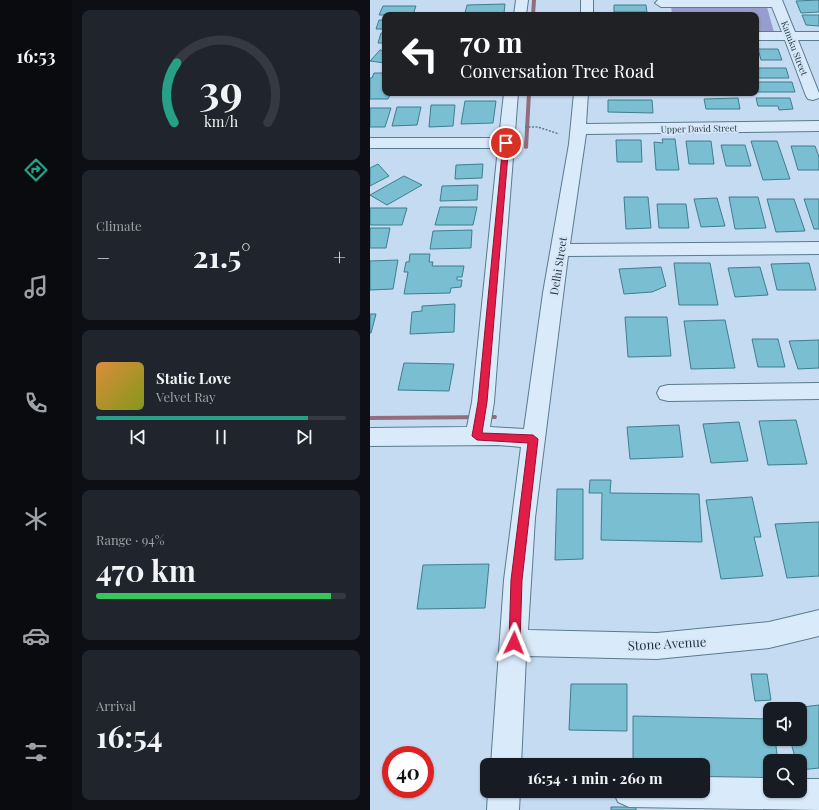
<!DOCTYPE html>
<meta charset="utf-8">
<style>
:root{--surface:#171b24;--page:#20242c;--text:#f1f3f6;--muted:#9ea1a6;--line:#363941;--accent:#26a087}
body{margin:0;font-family:"Playfair Display",serif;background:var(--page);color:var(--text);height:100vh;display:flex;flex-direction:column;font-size:15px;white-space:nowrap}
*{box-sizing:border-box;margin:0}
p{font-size:13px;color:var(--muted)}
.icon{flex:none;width:22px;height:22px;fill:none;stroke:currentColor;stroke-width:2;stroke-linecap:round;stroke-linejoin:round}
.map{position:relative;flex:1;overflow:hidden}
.sheet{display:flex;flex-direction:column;gap:10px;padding:10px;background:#0d0f14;width:298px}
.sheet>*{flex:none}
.banner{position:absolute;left:12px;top:12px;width:377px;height:84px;border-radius:8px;box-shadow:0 1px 3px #0004;background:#202124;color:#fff;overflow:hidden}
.controls{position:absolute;left:393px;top:702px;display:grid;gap:8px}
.controls a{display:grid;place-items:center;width:44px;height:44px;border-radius:8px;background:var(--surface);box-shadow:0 1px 3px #0004;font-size:20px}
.speed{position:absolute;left:12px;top:746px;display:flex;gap:8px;font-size:20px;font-weight:700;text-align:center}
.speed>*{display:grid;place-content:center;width:52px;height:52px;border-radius:50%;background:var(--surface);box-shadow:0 1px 3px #0004;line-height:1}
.speed .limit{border:6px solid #d22;background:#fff;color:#111}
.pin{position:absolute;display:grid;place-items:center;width:34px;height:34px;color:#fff;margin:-17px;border:2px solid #fff;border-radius:50%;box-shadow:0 1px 4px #0007}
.me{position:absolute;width:44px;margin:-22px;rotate:2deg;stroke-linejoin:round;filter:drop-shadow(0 0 3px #0008)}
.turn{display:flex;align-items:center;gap:14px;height:84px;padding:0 12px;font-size:18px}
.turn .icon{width:52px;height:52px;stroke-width:2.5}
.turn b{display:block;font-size:28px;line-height:34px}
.big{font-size:30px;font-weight:700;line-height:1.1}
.sheet .tile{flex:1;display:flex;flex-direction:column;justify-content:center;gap:6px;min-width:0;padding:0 14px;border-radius:8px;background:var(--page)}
.sheet .dial{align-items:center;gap:0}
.dial svg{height:104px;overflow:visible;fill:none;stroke:var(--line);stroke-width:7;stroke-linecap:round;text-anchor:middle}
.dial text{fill:var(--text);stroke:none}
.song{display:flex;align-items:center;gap:12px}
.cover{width:48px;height:48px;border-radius:6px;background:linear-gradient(135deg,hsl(30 70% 55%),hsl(70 70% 35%))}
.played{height:4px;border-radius:2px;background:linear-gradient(90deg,var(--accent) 85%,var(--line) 85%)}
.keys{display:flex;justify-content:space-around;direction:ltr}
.heat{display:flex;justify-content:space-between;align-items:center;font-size:22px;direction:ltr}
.charge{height:6px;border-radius:3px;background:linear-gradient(90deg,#34c759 94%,var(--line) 0)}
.trip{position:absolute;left:110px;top:758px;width:230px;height:40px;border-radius:8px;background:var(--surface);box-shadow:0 1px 3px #0004;font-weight:700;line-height:40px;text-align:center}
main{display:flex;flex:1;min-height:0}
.dock{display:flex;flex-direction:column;width:72px;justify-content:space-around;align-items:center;background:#090b0e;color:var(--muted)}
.dock .icon{width:28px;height:28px}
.dock .active{color:var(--accent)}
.dock b{font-size:18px;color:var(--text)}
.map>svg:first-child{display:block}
.green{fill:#989dd0}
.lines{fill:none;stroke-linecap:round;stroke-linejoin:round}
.stream{fill:#936d7e;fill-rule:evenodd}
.building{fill:#79bed1;stroke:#3e7e8e}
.minor-casing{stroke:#5a7c8d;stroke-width:2}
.path{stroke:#5a7c8d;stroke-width:1.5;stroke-dasharray:2 1.5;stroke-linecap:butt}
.minor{fill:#d9eafb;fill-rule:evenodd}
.route{fill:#e11d48;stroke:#92132f}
.labels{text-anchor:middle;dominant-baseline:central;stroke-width:4;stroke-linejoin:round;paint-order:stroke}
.far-street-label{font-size:9px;fill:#1e343d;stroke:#d5e6f8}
.street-label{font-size:11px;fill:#1e343d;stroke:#d5e6f8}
.near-street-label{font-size:13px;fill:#1e343d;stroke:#d5e6f8}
</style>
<main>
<nav class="dock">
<b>16:53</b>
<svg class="icon active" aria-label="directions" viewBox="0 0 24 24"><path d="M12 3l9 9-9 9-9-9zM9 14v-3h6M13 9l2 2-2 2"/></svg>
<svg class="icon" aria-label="music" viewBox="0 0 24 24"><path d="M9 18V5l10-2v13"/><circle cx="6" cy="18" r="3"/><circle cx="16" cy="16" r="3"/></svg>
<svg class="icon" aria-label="phone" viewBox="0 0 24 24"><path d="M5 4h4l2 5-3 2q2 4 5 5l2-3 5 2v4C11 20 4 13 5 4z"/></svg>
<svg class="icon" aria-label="climate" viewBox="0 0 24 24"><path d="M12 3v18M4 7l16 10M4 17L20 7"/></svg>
<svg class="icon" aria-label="car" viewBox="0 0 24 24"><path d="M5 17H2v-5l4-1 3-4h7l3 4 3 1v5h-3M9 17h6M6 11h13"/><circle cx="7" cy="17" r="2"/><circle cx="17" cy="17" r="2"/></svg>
<svg class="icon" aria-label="filters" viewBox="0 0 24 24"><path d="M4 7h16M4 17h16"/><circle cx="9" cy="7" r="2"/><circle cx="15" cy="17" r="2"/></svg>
</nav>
<section class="sheet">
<div class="tile dial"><svg viewBox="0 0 100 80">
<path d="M14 69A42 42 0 1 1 86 69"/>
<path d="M14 69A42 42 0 0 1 16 23" stroke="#26a087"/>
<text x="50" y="56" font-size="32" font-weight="700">39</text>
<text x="50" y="72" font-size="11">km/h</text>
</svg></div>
<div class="tile"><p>Climate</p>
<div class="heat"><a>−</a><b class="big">21.5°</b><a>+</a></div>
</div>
<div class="tile">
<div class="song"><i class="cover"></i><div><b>Static Love</b><p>Velvet Ray</p></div></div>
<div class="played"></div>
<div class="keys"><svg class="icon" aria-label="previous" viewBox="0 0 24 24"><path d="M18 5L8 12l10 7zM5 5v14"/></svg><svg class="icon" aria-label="pause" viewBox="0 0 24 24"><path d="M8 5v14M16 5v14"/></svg><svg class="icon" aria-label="next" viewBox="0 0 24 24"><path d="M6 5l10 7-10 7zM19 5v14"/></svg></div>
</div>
<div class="tile"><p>Range · 94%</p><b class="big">470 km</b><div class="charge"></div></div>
<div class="tile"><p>Arrival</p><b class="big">16:54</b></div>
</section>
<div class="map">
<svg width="449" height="810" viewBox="0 0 449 810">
<rect width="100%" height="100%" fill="#c5dbf1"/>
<path class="green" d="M301,6L397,7L404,32H386V15H302Z"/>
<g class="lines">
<path class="stream" d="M162,0H166L165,15H161Z
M157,93H161L158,148L156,149L154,148Z
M124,415H126L127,417L126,419H124L0,420V416Z"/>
</g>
<path class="building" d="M449,0V12L431,13L426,1Z
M135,4L134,13H95L97,5Z
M244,5H276L277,12H244Z
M13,6H46L43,15H9Z
M432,15H449V26L436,25Z
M9,20H15V29H6Z
M11,33H15V43H8Z
M388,49H408L412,60H391Z
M10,50L15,51V63L0,61Z
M386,68H416L419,78H386Z
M4,73H15V93H21L18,99H0V78H2Z
M386,82H422L425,92H387Z
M368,98L370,109H336L334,99Z
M386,98H420L423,109L409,110L408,106H388Z
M238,100H282L283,113L238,112Z
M95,101H126L123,123L91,124Z
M61,105H85L83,126L59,127Z
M27,107H51L47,125L22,126Z
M0,108H21L15,127H0Z
M292,139H305L309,170H286L284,142L293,143Z
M246,140H271L272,162H247Z
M316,141H341L344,164H319Z
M381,141H407L420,179L393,180Z
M351,145H375L381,166H356Z
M421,146H445L449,157V170H428Z
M8,164L19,176L0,186V168Z
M113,164L112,178L85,179L86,165Z
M34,176L52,185L17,205L0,195Z
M108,185L107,200L70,201L72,186Z
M254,197H278L281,228L256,229Z
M359,197H388L396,228L365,229Z
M347,198L355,226L331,227L324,199Z
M397,199H424L435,231L406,232Z
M434,199H449V229H444Z
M287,204H316L319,228H289Z
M70,207H107L103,225H65Z
M0,208H37L32,225H0Z
M0,228H20L16,248H0Z
M102,230L101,248L60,249L63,231Z
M40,254H60L59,262H63L62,266H94L92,277H87V280H92L91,287L81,288L80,293L34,294L38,272H34L36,262H39Z
M28,260L23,289L0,290V261Z
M304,263H340L348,305H309Z
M439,263L446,290H407L401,264Z
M291,267L296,286L282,292L254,294L249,269Z
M390,267L398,295L365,297L358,268Z
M85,304L84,332L40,334L42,312L52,311V306Z
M0,314H6L1,333H0Z
M255,317H297L301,356L258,357Z
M355,320L365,368L321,369L314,321Z
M382,339H408L415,367H388Z
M449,340V368L428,369L419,341Z
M34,363L84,364L79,391L28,390Z
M426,420L437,464L398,465L389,421Z
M369,422L378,461L341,463L333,424Z
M309,425L313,457L260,459L257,427Z
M220,480H241L240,493L329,494L332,542L231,540L232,493H219Z
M187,489H213V559L185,560Z
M382,497L391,537H384L393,576L351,579L336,500Z
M449,522V576L417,578L405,524Z
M119,564L115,608L47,609L53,565Z
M381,674H397L401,700L385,701Z
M201,684H257V731L199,730Z
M449,705V768L430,770V761H426L420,739H430V709H416Z
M263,716L400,719V739H405L408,761H400V778L333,777V765H263Z
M177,760L245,762V765H178Z
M241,807H266V810H241Z"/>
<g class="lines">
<g class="minor-casing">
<path id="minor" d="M146,0H158L156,15H144Z
M211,0H223V15H211Z
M288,0H412L425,32H449V40H428L449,93V98L443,100L438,99L436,96L415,40H386V32H412L402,7H291L285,3Z
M134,93H148L124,402L120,427L154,429L173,293L199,144L204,93H218L216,124L449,121V131L216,134L200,244L449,242V254L198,256L165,518L158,630L287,633L399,622L449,610V636L399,648L287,659L156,656L151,765H121L134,580L151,447L128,445L0,446V428L97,427L102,402L128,148H0V138H129Z
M449,383V399L298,401L290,399L287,393L290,387L298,385Z
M333,777L400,778V791H430V779H449V810L259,807L248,802L243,791H333Z
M118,791H150L149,810H117Z"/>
</g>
<path class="path" d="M155,127H168L189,134"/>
<use href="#minor" class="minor"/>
</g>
<path class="route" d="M136,141L139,143L117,402L112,433L163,435L168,439L152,580L150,643L148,647L144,648L140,647L139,643L141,580L158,443L107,440L102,436L108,402L133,143Z"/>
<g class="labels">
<g class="far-street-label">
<text transform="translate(425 48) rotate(69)">Kanuku Street</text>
<text transform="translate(329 128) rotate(-1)">Upper David Street</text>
</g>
<g class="street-label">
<text transform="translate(188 266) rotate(-81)">Delhi Street</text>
</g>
<g class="near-street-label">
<text transform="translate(297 643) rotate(-3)">Stone Avenue</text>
</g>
</g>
</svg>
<div class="controls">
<a><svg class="icon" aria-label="sound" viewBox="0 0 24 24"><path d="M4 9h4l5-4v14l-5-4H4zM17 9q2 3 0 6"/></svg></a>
<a><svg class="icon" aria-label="search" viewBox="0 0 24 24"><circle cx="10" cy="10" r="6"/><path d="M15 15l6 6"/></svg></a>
</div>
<div class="speed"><div class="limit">40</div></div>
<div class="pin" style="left:136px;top:143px;background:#d93025"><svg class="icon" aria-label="arrive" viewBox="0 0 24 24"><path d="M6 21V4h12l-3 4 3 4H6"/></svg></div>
<svg class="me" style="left:144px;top:643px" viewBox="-20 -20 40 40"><path d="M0-17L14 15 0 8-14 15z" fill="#e11d48" stroke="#fff" stroke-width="4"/></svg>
<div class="trip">16:54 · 1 min · 260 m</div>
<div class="banner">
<div class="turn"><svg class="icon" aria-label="left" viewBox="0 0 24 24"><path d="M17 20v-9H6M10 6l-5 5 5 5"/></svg><div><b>70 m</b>Conversation Tree Road</div></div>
</div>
</div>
</main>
